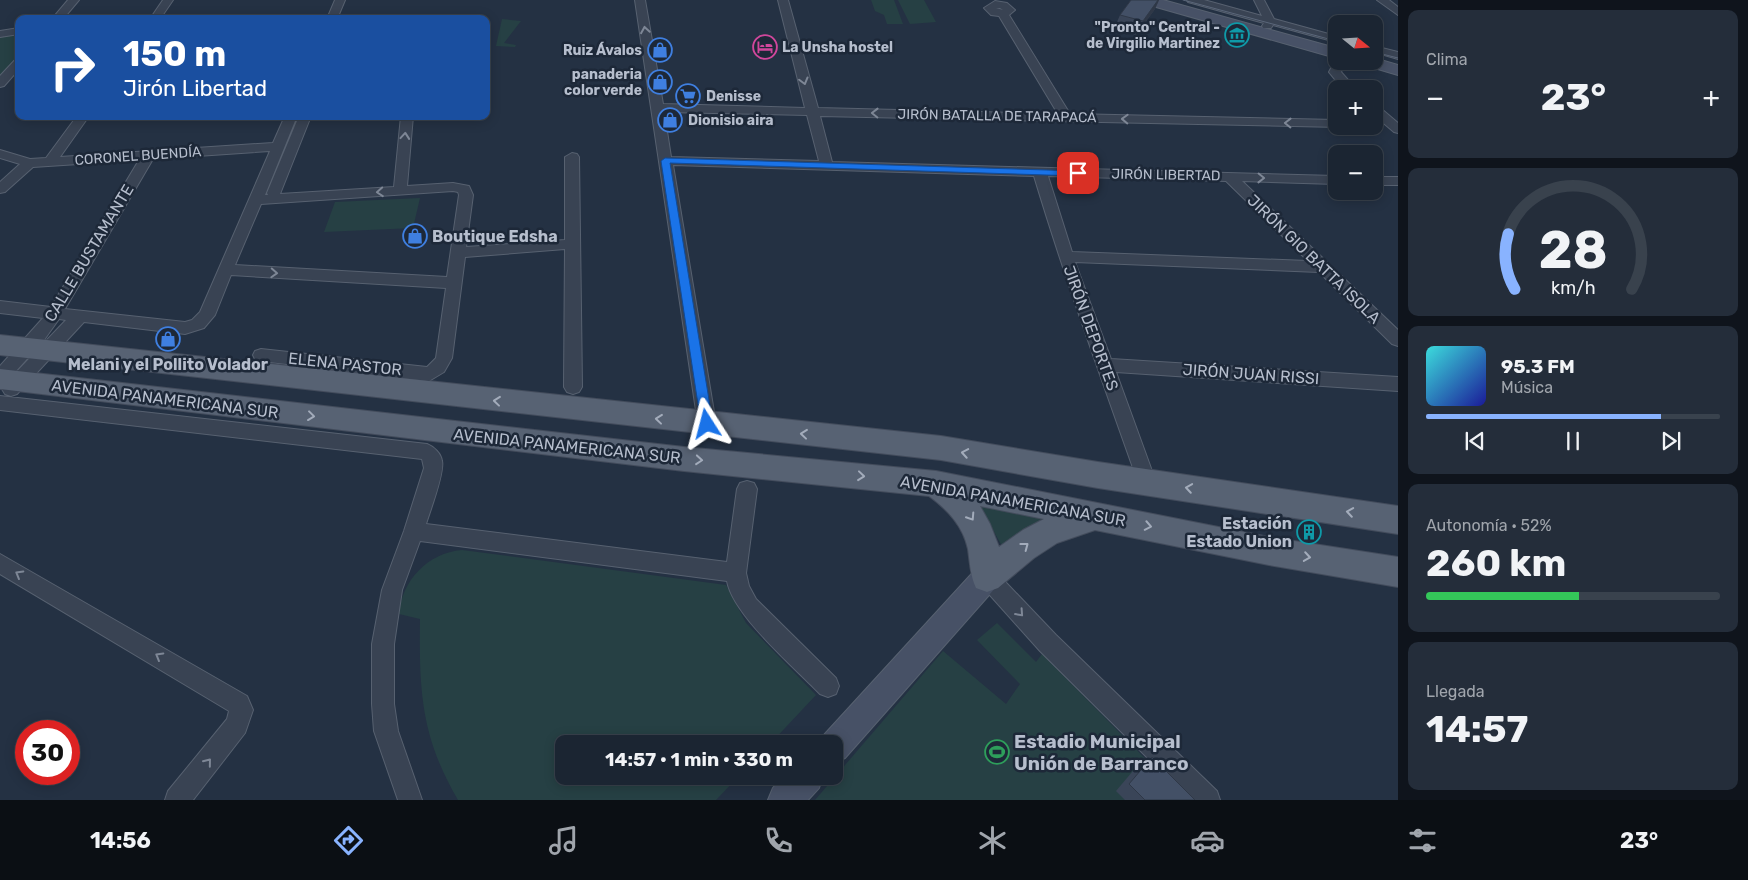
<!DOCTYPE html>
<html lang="es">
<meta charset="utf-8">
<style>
:root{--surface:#1b2532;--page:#242d3a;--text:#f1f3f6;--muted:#a0a5ac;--line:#39424d;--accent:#89b3ff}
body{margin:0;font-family:Rubik,sans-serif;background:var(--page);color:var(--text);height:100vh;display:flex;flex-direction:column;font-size:19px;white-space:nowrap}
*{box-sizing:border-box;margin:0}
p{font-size:16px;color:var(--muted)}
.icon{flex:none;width:28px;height:28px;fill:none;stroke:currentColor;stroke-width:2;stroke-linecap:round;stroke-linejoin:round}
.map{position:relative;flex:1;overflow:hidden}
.panel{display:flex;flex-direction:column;gap:10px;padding:10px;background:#0f141c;width:350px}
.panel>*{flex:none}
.guide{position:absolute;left:15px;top:15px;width:475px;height:105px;border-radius:10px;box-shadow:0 2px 12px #0003,0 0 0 1px var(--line);background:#1a4fa0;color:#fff;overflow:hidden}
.needle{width:32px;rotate:108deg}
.buttons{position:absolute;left:1328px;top:15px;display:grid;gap:10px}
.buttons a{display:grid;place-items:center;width:55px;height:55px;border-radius:10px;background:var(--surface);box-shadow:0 2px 12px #0003,0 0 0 1px var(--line);font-size:25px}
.speed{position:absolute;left:15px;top:720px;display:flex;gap:10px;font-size:25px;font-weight:700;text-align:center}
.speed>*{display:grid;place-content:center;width:65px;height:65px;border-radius:50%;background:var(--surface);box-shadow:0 2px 12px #0003,0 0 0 1px var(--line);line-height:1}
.speed .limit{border:8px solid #d22;background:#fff;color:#111}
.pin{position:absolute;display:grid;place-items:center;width:42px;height:42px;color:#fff;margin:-21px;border-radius:10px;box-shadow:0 2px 8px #0006}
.me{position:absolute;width:55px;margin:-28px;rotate:351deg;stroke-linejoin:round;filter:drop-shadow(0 0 4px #0008)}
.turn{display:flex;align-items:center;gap:18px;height:105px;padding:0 25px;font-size:22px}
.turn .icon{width:65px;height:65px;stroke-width:2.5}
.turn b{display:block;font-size:35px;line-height:42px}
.big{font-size:38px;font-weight:700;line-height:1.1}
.panel .card{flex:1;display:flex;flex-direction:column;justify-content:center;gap:8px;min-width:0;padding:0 18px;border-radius:10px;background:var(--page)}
.panel .dial{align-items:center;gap:0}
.dial svg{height:130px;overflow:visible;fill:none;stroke:var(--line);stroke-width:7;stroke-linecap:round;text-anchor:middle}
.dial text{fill:var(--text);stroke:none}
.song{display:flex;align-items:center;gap:15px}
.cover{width:60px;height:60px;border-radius:8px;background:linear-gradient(135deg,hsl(180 70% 55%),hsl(240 70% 35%))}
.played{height:5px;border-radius:2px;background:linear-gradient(90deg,var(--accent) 80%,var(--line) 80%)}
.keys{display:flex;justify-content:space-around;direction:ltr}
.heat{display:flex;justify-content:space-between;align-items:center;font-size:28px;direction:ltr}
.charge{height:8px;border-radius:4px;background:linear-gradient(90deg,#34c759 52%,var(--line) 0)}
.trip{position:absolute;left:555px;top:735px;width:288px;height:50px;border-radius:10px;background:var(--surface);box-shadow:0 2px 12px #0003,0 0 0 1px var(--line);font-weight:700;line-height:50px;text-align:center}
.tabs{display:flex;height:80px;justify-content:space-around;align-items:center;background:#0b0f14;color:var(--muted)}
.tabs .icon{width:35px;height:35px}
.tabs .on{color:var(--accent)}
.tabs b{font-size:22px;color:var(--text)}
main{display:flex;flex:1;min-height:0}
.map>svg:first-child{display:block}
.green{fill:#264044}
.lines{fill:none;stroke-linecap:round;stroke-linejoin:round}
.street-casing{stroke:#576170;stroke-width:2}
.secondary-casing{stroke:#576170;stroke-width:2}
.primary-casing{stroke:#434c5c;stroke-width:2}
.street{fill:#394353;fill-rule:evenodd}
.secondary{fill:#475166;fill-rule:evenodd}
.primary{fill:#576273;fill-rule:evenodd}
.tram{stroke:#5b677a;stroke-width:1}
.wall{fill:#3a4558}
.shaded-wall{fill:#2f3847}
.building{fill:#435066;stroke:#2f3847}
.oneway{stroke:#7e8796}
.oneway2{stroke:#a3acbb}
.route{fill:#1a73e8;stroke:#114b97}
.labels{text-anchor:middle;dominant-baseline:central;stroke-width:5;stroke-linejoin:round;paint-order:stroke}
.far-poi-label{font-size:14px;font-weight:bold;fill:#b6becd;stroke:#1d2838;text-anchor:end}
.far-street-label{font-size:14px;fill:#b6becd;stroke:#1d2838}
.poi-label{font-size:16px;font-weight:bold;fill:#b6becd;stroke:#1d2838;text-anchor:start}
.street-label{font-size:16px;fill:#b6becd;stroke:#1d2838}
.near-poi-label{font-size:19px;font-weight:bold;fill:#b6becd;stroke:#1d2838;text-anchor:start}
</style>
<main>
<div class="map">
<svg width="1398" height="800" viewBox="0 0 1398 800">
<rect width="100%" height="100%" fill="#243143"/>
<path class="green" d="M871,0H894L903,24H887L884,15L875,11Z
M898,0H924L936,22L910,24Z
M502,19L521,21L504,43L516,45L515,47L496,46Z
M19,33V56L0,77V36Z
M420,198L413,228L324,232L335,202Z
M979,505L1043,518L1007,547L1002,546Z
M462,550L726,585L746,623L816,695L770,744H564V776H739L716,800H458C421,737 419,690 420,619L399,614C402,580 428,553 462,550Z
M997,623L1036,662L1042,654L1186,800H815L943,651L1006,704L1020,684L977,640Z"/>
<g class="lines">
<g class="street-casing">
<path id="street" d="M68,0H79L63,19H52Z
M163,0H173L160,19H150Z
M335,0H345L337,19H327Z
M635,0H645L663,104L805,108L778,0H788L818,108L1058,114L999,16L991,15L984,8L995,1L1007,3L1015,10L1009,15L1070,114L1336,120V126L1340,127L820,116L832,162L1336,176V184L1242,181L1398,330V346L1392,344L1319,272L1075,262L1111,359L1398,377V391L1116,372L1156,482L1154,488L1147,490L1140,488L1138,482C1102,380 1065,279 1034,176L673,165L716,424L713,429L707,431L701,429L698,424ZM996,8H1000L1003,10ZM664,112L807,115L819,161L671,157ZM1048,176L1226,181L1308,261L1072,252Z
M1187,0H1204L1262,16L1254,0H1264L1274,19L1336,36V42L1273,25L1271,28H1263L1262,26L1264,23L1188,2Z
M1377,0H1389L1398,7V15Z
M19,28V34L0,37V31Z
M1374,46L1398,52V59L1374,52Z
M19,59V69L4,86L0,87V76L15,60Z
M1336,59V61H1346L1341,72L1356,89H1343L1329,72Z
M1374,105L1378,106L1398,123V133L1394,132L1374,115Z
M77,116H89L60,157L273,143L285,116H297L265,195H268L267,193L299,116H311L280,194L394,187L401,116H413L407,186L453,183L469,186L473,195L466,247L565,240V157L572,153L577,154L579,157L582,387L579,392L573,394L567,392L564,387L565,249L465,257L452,358L444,372L429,381L261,361L255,359L253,355L255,351L261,349L427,367L436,358L446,288L231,275L215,315L204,328L185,334L84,322L17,394L11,396L5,394L2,389L5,384L66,320L59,319L44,340L6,382L0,384V366L43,318L0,313V301L51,307L139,160L33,167L5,192L0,193V182L20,164L0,158V150L30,159L46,158ZM270,151L200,312L192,320L185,322L65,309L153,159ZM453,191L458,192L459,195L447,277L235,265L261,204Z
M1374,177H1398V185H1374Z
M0,396L427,444C434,447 441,453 442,461C445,472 430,511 426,524L727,562L737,489L740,483L747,481L754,483L757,489L746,573L749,586L756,599L836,678L839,686L836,694L828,697L820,694C795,668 733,615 727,581L420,541L402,590L394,644V704L398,731L422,800H398L374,731L372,704V644L382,590L404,531L424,468L422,459L0,410Z
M0,554L247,696L253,710L245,733L193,800H165L168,791L227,719L229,711L0,574Z
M987,567L994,570L1056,635L1217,791L1220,800H1190L1040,651L980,584L977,577L980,570Z"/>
</g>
<g class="secondary-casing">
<path id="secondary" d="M1140,0H1163L1336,48V58L1142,3Z
M1374,58L1398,65V75L1361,64L1358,61H1374Z
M987,564L997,568L1001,577L997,586L845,758L834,763V744H819L823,736L977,568Z
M784,776H823L819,788L808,800H768L773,788Z"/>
</g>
<g class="primary-casing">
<path id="primary" d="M0,335L941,436L1098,462L1398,506V534L1098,488L941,460L0,355Z
M0,369L684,447L936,471L1269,537L1398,557V587L1269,565L1095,530L1057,543L1034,558L998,588L987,592L976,588C970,575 970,563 968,549C963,526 948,510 929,496L684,471L0,389ZM980,506L1044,519L1023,530L999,547L990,524Z"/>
</g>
<use href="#street" class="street"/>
<use href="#secondary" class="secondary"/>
<use href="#primary" class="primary"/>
<path class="tram" d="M1183,0L1336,41
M1374,52L1398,58"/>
</g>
<path class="wall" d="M1131,0H1159L1155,9L1136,35L1114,29L1120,15Z
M1152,757L1195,800H1125L1116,791L1138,765Z"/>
<path class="shaded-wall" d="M1158,0H1159L1155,9L1136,35L1143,21Z"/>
<path class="building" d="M1131,0H1158L1143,21L1120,15Z
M1152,757L1195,800H1145L1129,784Z"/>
<defs><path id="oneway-chevron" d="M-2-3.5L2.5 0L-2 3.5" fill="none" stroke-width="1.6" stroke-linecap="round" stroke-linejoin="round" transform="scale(1.25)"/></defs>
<g class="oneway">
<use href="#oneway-chevron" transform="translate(645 30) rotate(-99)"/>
<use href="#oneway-chevron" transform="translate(804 81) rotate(75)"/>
<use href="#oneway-chevron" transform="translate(875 113) rotate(-179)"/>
<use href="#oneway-chevron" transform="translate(1125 119) rotate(-178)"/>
<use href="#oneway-chevron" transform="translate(1288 123) rotate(-179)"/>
<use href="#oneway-chevron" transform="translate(405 136) rotate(-85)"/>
<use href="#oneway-chevron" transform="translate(1261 178) rotate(1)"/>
<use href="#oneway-chevron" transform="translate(380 192) rotate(176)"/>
<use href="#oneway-chevron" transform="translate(274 273) rotate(3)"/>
<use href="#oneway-chevron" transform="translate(19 574) rotate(-150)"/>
<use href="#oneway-chevron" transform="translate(1020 613) rotate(48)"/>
<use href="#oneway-chevron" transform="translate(159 656) rotate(-150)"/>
<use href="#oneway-chevron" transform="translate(208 762) rotate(-51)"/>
</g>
<g class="oneway2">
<use href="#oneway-chevron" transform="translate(497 401) rotate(-174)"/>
<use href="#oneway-chevron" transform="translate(311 416) rotate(7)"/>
<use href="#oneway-chevron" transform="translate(659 419) rotate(-174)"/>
<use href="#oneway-chevron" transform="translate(804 434) rotate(-174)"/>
<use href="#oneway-chevron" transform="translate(965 453) rotate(-170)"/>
<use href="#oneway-chevron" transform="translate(699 460) rotate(5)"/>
<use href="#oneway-chevron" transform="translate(861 476) rotate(6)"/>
<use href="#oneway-chevron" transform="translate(1189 488) rotate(-171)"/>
<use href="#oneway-chevron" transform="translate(1350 512) rotate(-171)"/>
<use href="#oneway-chevron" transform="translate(971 517) rotate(57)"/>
<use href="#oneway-chevron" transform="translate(1148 526) rotate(11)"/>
<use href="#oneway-chevron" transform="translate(1025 546) rotate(-37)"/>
<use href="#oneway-chevron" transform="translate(1307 557) rotate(9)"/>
</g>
<path class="route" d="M665,158L1078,171L1082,173L1078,176L670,163L713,424L711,427H703L701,424L661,161Z"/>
<defs>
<g id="museum-ring" transform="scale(1.25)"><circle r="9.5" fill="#1d2838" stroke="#0f9aa8" stroke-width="1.5"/><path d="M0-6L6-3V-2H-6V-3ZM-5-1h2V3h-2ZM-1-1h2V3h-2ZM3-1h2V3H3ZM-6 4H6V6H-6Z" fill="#0f9aa8"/></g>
<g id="hotel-ring" transform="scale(1.25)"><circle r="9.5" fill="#1d2838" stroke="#d1479c" stroke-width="1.5"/><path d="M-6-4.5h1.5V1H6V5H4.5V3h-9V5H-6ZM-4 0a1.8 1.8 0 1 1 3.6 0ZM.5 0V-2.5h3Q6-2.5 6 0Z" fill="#d1479c"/></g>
<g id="shop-ring" transform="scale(1.25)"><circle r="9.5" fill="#1d2838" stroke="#3f7fe0" stroke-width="1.5"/><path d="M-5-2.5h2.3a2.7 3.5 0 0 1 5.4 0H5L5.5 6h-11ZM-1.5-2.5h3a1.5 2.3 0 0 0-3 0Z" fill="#3f7fe0"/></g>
<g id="supermarket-ring" transform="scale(1.25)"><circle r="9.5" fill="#1d2838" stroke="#3f7fe0" stroke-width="1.5"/><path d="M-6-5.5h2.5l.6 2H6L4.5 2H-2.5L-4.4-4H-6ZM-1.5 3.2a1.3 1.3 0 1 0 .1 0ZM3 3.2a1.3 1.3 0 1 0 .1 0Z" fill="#3f7fe0"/></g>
<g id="building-ring" transform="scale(1.25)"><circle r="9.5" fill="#1d2838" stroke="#0f9aa8" stroke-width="1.5"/><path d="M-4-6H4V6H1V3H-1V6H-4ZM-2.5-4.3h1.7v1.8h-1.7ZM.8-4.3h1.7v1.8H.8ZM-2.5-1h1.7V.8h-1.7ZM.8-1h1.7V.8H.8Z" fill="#0f9aa8"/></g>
<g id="stadium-ring" transform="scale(1.25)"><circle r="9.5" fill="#1d2838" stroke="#2e9e5b" stroke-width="1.5"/><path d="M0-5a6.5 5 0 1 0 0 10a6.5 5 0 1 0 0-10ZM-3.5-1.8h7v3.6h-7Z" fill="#2e9e5b"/></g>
</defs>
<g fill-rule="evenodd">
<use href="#museum-ring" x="1237" y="35"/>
<use href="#hotel-ring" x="765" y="47"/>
<use href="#shop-ring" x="660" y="50"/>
<use href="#shop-ring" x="660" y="82"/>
<use href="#supermarket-ring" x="688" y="96"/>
<use href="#shop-ring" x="670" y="120"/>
<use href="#shop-ring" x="415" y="236"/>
<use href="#shop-ring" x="168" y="339"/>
<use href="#building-ring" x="1309" y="532"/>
<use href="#stadium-ring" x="997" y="752"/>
</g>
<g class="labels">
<g class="far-poi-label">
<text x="1220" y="27">"Pronto" Central -<tspan x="1220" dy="16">de Virgilio Martinez</tspan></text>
<text x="782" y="47" text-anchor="start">La Unsha hostel</text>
<text x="642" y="50">Ruiz Ávalos</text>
<text x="642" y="74">panaderia<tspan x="642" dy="16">color verde</tspan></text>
<text x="706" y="96" text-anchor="start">Denisse</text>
<text x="688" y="120" text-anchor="start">Dionisio aira</text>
</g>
<g class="far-street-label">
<text transform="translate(997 116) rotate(1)">JIRÓN BATALLA DE TARAPACÁ</text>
<text transform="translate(138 156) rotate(-4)">CORONEL BUENDÍA</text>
<text transform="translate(1166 175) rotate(1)">JIRÓN LIBERTAD</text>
</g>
<g class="poi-label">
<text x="432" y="236">Boutique Edsha</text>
<text x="168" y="364" text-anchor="middle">Melani y el Pollito Volador</text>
<text x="1292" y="523" text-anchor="end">Estación<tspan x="1292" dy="18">Estado Union</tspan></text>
</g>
<g class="street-label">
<text transform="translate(89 253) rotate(-59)">CALLE BUSTAMANTE</text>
<text transform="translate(1314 259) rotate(44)">JIRÓN GIO BATTA ISOLA</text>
<text transform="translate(1091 328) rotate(70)">JIRÓN DEPORTES</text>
<text transform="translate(345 364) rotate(6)">ELENA PASTOR</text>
<text transform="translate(1251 374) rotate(4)">JIRÓN JUAN RISSI</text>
<text transform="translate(165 399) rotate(7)">AVENIDA PANAMERICANA SUR</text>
<text transform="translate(567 446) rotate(6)">AVENIDA PANAMERICANA SUR</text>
<text transform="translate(1013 501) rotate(10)">AVENIDA PANAMERICANA SUR</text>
</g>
<g class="near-poi-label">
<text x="1014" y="741">Estadio Municipal<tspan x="1014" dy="22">Unión de Barranco</tspan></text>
</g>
</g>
</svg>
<div class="buttons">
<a><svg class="needle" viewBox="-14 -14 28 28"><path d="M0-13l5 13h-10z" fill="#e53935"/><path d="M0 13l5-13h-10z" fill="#a0a5ac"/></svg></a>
<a>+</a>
<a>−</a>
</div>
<div class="speed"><div class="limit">30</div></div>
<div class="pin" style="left:1078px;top:173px;background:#d93025"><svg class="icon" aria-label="arrive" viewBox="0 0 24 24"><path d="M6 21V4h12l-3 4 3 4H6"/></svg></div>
<svg class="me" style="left:707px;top:424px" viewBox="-20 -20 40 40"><path d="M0-17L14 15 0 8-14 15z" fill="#1a73e8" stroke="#fff" stroke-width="4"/></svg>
<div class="trip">14:57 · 1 min · 330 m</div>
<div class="guide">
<div class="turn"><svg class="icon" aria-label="right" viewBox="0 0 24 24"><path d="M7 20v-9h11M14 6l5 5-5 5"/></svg><div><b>150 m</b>Jirón Libertad</div></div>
</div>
</div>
<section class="panel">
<div class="card"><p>Clima</p>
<div class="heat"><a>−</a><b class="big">23°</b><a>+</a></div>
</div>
<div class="card dial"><svg viewBox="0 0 100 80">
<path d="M14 69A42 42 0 1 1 86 69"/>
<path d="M14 69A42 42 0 0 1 10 35" stroke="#89b3ff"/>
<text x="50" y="56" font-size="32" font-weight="700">28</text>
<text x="50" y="72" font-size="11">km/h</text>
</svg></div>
<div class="card">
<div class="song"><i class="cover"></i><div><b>95.3 FM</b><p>Música</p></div></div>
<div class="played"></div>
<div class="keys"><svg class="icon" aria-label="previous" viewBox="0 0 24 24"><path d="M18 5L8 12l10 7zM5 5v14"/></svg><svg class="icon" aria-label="pause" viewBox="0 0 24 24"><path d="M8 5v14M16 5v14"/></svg><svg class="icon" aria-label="next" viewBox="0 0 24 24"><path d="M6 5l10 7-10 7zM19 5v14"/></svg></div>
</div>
<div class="card"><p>Autonomía · 52%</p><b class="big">260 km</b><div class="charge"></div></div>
<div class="card"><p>Llegada</p><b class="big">14:57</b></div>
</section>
</main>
<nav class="tabs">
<b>14:56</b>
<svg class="icon on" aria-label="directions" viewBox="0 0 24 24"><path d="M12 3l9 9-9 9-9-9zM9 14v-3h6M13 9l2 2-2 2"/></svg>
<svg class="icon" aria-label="music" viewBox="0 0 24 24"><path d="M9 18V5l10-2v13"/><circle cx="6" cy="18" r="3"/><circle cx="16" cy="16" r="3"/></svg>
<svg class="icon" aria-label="phone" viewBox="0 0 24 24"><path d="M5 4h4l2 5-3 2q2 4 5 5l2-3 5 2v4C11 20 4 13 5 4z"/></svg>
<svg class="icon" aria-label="climate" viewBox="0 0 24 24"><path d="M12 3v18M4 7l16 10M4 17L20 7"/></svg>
<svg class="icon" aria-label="car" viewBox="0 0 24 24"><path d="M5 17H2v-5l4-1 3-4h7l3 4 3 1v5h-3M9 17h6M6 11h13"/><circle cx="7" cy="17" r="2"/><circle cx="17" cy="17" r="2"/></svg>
<svg class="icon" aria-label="filters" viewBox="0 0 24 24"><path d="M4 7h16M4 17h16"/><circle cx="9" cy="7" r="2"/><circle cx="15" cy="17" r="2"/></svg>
<b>23°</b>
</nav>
